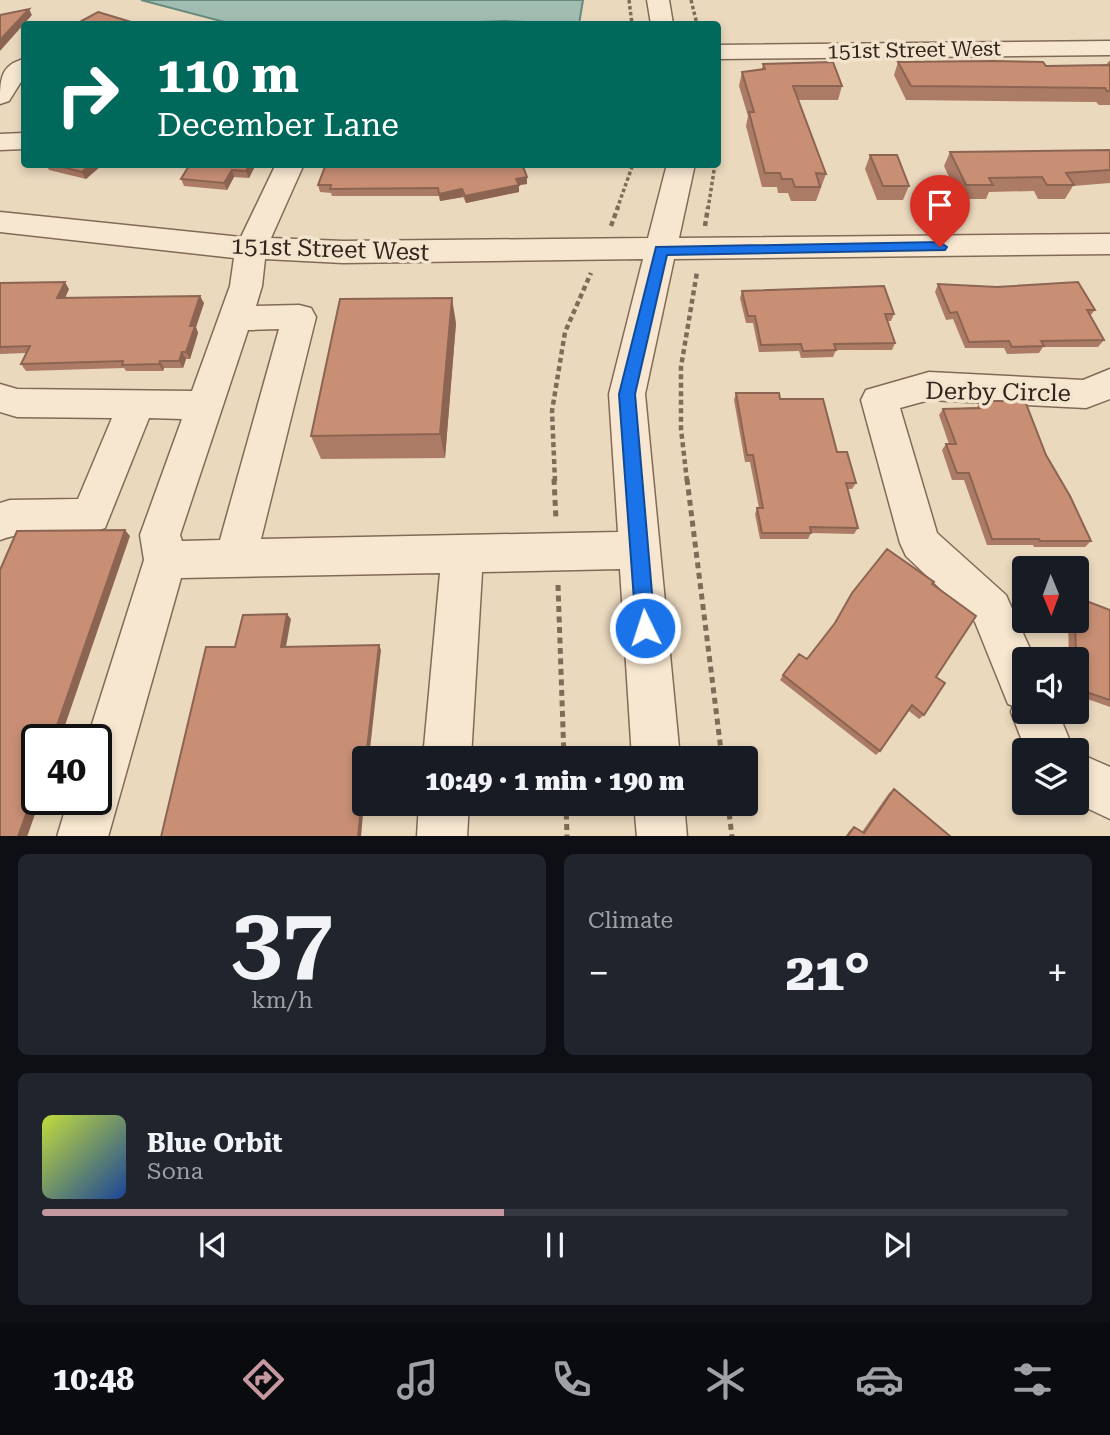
<!DOCTYPE html>
<meta charset="utf-8">
<style>
:root{--surface:#171b24;--page:#20242c;--text:#f1f3f6;--muted:#9ea1a6;--line:#363941;--accent:#c5999f}
body{margin:0;font-family:"Roboto Serif",serif;background:var(--page);color:var(--text);height:100vh;display:flex;flex-direction:column;font-size:26px;white-space:nowrap}
*{box-sizing:border-box;margin:0}
p{font-size:23px;color:var(--muted)}
.icon{flex:none;width:38px;height:38px;fill:none;stroke:currentColor;stroke-width:2;stroke-linecap:round;stroke-linejoin:round}
.map{position:relative;height:836px;overflow:hidden}
.details{display:flex;flex-direction:column;gap:18px;padding:18px;background:#0d0f14;flex:1}
.details>*{flex:none}
.guide{position:absolute;left:21px;top:21px;width:700px;height:147px;border-radius:7px;box-shadow:0 4px 10px #0003;background:#00695c;color:#fff;overflow:hidden}
.needle{width:46px;rotate:179deg}
.fabs{position:absolute;left:1012px;top:556px;display:grid;gap:14px}
.fabs a{display:grid;place-items:center;width:77px;height:77px;border-radius:7px;background:var(--surface);box-shadow:0 4px 10px #0003;font-size:35px}
.speed{position:absolute;left:21px;top:724px;display:flex;gap:14px;font-size:35px;font-weight:700;text-align:center}
.speed>*{display:grid;place-content:center;width:91px;height:91px;border-radius:50%;background:var(--surface);box-shadow:0 4px 10px #0003;line-height:1}
.speed .limit{border:4px solid #111;border-radius:10px;background:#fff;color:#111}
.pin{position:absolute;display:grid;place-items:center;width:60px;height:60px;color:#fff;margin:-72px -30px;border-radius:50% 50% 50% 0;rotate:-45deg;box-shadow:0 0 7px #0007}
.pin .icon{rotate:45deg}
.me{position:absolute;width:77px;margin:-38px;rotate:356deg;stroke-linejoin:round;filter:drop-shadow(0 0 5px #0008)}
.turn{display:flex;align-items:center;gap:24px;height:147px;padding:0 21px;font-size:32px}
.turn .icon{width:91px;height:91px;stroke-width:2.5}
.turn b{display:block;font-size:49px;line-height:60px}
.big{font-size:52px;font-weight:800;line-height:1.1}
.details .tile{flex:1;display:flex;flex-direction:column;justify-content:center;gap:10px;min-width:0;padding:0 24px;border-radius:10px;background:var(--page)}
.details .dial{align-items:center;gap:0}
.dial b{font-size:91px;line-height:1}
.song{display:flex;align-items:center;gap:21px}
.cover{width:84px;height:84px;border-radius:10px;background:linear-gradient(135deg,hsl(70 70% 55%),hsl(220 70% 35%))}
.played{height:7px;border-radius:4px;background:linear-gradient(90deg,var(--accent) 45%,var(--line) 45%)}
.keys{display:flex;justify-content:space-around;direction:ltr}
.heat{display:flex;justify-content:space-between;align-items:center;font-size:38px;direction:ltr}
.details .tiles{flex:1;display:grid;gap:18px;grid-template-columns:1fr 1fr}
.tile:last-child{grid-column:span 2}
.trip{position:absolute;left:352px;top:746px;width:406px;height:70px;border-radius:7px;background:var(--surface);box-shadow:0 4px 10px #0003;font-weight:800;line-height:70px;text-align:center}
.tab-bar{display:flex;height:112px;justify-content:space-around;align-items:center;background:#090b0e;color:var(--muted)}
.tab-bar .icon{width:49px;height:49px}
.tab-bar .current{color:var(--accent)}
.tab-bar b{font-size:32px;color:var(--text)}
.map>svg:first-child{display:block}
.water{fill:#a1bdb2;stroke:#698a7e;stroke-width:2}
.lines{fill:none;stroke-linecap:round;stroke-linejoin:round}
.minor-casing{stroke:#826a58;stroke-width:3}
.path-far2{stroke:#826a58;stroke-width:3.5;stroke-dasharray:3.5 2.5;stroke-linecap:butt}
.path-far1{stroke:#826a58;stroke-width:4.5;stroke-dasharray:5 3.5;stroke-linecap:butt}
.path{stroke:#826a58;stroke-width:5;stroke-dasharray:6 4.5;stroke-linecap:butt}
.minor{fill:#f7e7d0;fill-rule:evenodd}
.wall{fill:#ac7b65}
.shaded-wall{fill:#8c6452}
.building{fill:#c88f75;stroke:#8c6452;stroke-width:2}
.route{fill:#1a73e8;stroke:#114b97;stroke-width:2}
.labels{text-anchor:middle;dominant-baseline:central;stroke-width:7;stroke-linejoin:round;paint-order:stroke}
.far-street-label{font-size:21px;fill:#32241c;stroke:#f3e4cd}
.street-label{font-size:24px;fill:#32241c;stroke:#f3e4cd}
</style>
<div class="map">
<svg width="1110" height="837" viewBox="0 0 1110 837">
<rect width="100%" height="100%" fill="#ebd9be"/>
<path class="water" d="M141,0H583L579,24L504,21L429,24H232Z"/>
<g class="lines">
<g class="minor-casing">
<path id="minor" d="M647,0H669L673,24H651Z
M1110,41V55L718,59V45Z
M24,59V77L9,101L0,104C0,80 0,65 24,59Z
M24,133V149L0,150V134Z
M276,164H304L271,238L343,241L648,238L667,164H695L679,238L1110,234V254L674,259L645,394L680,758H632L620,569L482,572L471,758H423L440,573L181,578L108,837H57L68,800H96V740H87L144,560L140,535L182,419L149,418L105,528C71,540 34,527 0,540V503L10,500L78,499L112,418L17,417L0,412V384L17,389L192,391L230,286L234,258L0,232V212L241,237ZM265,259L343,263L643,259L609,394L618,532L261,539L316,317L311,308L299,305L256,306L262,286ZM279,329L220,540L182,541L180,535L248,330Z
M1110,369V399L1086,408L929,400L900,408L937,533L1006,595L1035,660H1024V712H1058L1074,751H1026L1011,712L1013,706L1008,704L975,622L906,556L900,543L861,400L866,390L929,372L1083,380Z
M1076,752L1110,767V819L1076,803Z
M419,803H469L467,837H417Z
M634,803H684L687,837H637Z"/>
</g>
<path class="path-far2" d="M629,0L632,24
M691,0L697,24
M617,209L633,164
M708,209L715,164"/>
<path class="path-far1" d="M611,226L618,207
M705,226L708,207
M555,481L552,411L565,332L591,273
M687,481L681,429V367L697,272"/>
<path class="path" d="M554,479L556,520
M687,479L722,758
M558,585L564,758
M566,803L567,837
M728,803L732,837"/>
<use href="#minor" class="minor"/>
</g>
<path class="wall" d="M1109,61H1110V105H1099L1096,102L906,100L894,75L898,62L1046,66L1106,65Z
M763,64L842,86L838,100H798L826,174L816,201H791L788,193H778L777,187H762L746,126L748,116L739,86L742,72L762,69Z
M1110,150V183L1073,186L1065,199H1038L1034,191L989,192L986,199H959L944,166L950,152Z
M870,155L909,186L903,200H877L865,169Z
M46,164H103L86,179L49,170Z
M256,164L249,178L234,177L227,190L184,186L181,179Z
M527,184L519,185V192L466,203L463,197L440,201L439,196H332L331,193L320,192L318,185Z
M0,283L69,289L65,297L204,303L196,327L198,333L190,359H186L183,368H164L163,371H126L124,368L26,371L21,364L26,353L0,354Z
M938,284L1095,310L1090,316L1104,340L1098,347H1043L1039,353L1007,354L1004,348H965L953,319L946,320L935,292Z
M742,291L894,314L891,321H887L895,343L892,350H836L833,357L801,358L799,351L759,352L753,323H746L740,298Z
M456,323L445,458L321,459L311,436Z
M736,393L780,399L837,452L856,483L852,489H848L858,528L854,534L811,533L808,539H760L755,514L757,508H759L750,462H745L734,400Z
M981,401L1046,455L1091,541L1085,547H1034L1033,545H987L964,480H952L942,450L946,444H949L939,415L943,409L977,407Z
M932,584L936,677L924,715L919,719L909,711L880,751L876,755L780,680L783,675L807,659L833,626L852,593Z
M1110,610V707L1076,695V660H1069L1068,621H1076Z
M894,789L951,837H845L850,830L854,827L862,832L889,793Z"/>
<path class="shaded-wall" d="M29,9L32,15L0,51V40Z
M91,164H103L86,179L82,172Z
M250,164H256L249,178L246,171Z
M232,170L234,177L227,190L224,183Z
M527,177V184L519,185V192L466,203L465,196L516,179Z
M462,189L463,197L440,201L439,194Z
M65,282L69,289L62,305L57,298Z
M200,296L204,303L196,327L198,333L190,359L186,352L190,326Z
M452,298L456,323L445,458L440,434Z
M182,352L186,359L183,368L179,361Z
M160,361L164,368L163,371L159,364Z
M125,530L130,536L60,740H52Z
M287,614L291,619L285,652L281,647Z
M379,645L381,650L369,758H366Z
M364,778V803L361,837H358Z
M37,783V800H40L27,837H18Z"/>
<path class="building" d="M29,9L0,40V15Z
M98,12L138,24H76Z
M994,61L1043,62L1046,66L1110,65V91H1107L1105,88L911,86L898,62Z
M833,62L842,86H793L826,174L816,173L820,187H795L792,179H782L780,173H765L749,112H754L742,72L765,69L763,64Z
M1110,150V170L1066,173L1074,185H1047L1042,177L989,178L993,185H966L950,152Z
M870,155H897L909,186H883Z
M51,164H91L82,172Z
M190,164H250L246,171L232,170L224,183L181,179Z
M326,164H522L527,177L516,179L519,185L465,196L462,189L439,194L438,188L330,189L331,185H318Z
M65,282L57,298L200,296L190,326H195L186,352H182L179,361H160L159,364L122,365L123,361L21,364L30,346L0,347V283Z
M1078,282L1095,310H1087L1104,340L1041,341L1044,346L1012,347L1009,341L969,342L957,312L950,313L938,284L997,287Z
M884,286L894,314H885L895,343L834,344L836,350L803,351L801,344L761,345L755,316H748L742,291Z
M452,298L440,434L311,436L340,299Z
M736,393H779L780,399H823L837,452H847L856,483H846L858,528L810,527L811,533H762L757,508H763L753,455H747Z
M981,401H1025L1046,455L1070,496L1091,541H1040L1039,539H992L969,473H957L946,444H956L943,409L984,408Z
M125,530L52,740H37V783L18,837H0V570L17,531Z
M887,549L934,582L932,584L976,616L936,677L945,683L924,715L912,705L880,751L783,675L799,654L807,659L835,623L852,593Z
M1076,597L1110,610V700L1077,689L1075,621H1076Z
M287,614L281,647L379,645L366,758H364V778L358,837H161L206,647H235L243,615Z
M894,789L951,837H847L854,827L864,833Z"/>
<path class="route" d="M940,242L947,247L945,250L667,255L635,394L655,628L652,634L645,637L639,634L636,628L619,394L656,247Z"/>
<g class="labels">
<g class="far-street-label">
<text transform="translate(914 50) rotate(-1)">151st Street West</text>
</g>
<g class="street-label">
<text transform="translate(330 249) rotate(2)">151st Street West</text>
<text transform="translate(998 392) rotate(1)">Derby Circle</text>
</g>
</g>
</svg>
<div class="fabs">
<a><svg class="needle" viewBox="-14 -14 28 28"><path d="M0-13l5 13h-10z" fill="#e53935"/><path d="M0 13l5-13h-10z" fill="#9ea1a6"/></svg></a>
<a><svg class="icon" aria-label="sound" viewBox="0 0 24 24"><path d="M4 9h4l5-4v14l-5-4H4zM17 9q2 3 0 6"/></svg></a>
<a><svg class="icon" aria-label="layers" viewBox="0 0 24 24"><path d="M12 4l9 5-9 5-9-5zM3 14l9 5 9-5"/></svg></a>
</div>
<div class="speed"><div class="limit">40</div></div>
<div class="pin" style="left:940px;top:247px;background:#d93025"><svg class="icon" aria-label="arrive" viewBox="0 0 24 24"><path d="M6 21V4h12l-3 4 3 4H6"/></svg></div>
<svg class="me" style="left:645px;top:628px" viewBox="-20 -20 40 40"><circle r="17" fill="#1a73e8" stroke="#fff" stroke-width="3"/><path d="M0-11L8 9 0 5-8 9z" fill="#fff"/></svg>
<div class="trip">10:49 · 1 min · 190 m</div>
<div class="guide">
<div class="turn"><svg class="icon" aria-label="right" viewBox="0 0 24 24"><path d="M7 20v-9h11M14 6l5 5-5 5"/></svg><div><b>110 m</b>December Lane</div></div>
</div>
</div>
<section class="details">
<div class="tiles">
<div class="tile dial"><b>37</b><p>km/h</p></div>
<div class="tile"><p>Climate</p>
<div class="heat"><a>−</a><b class="big">21°</b><a>+</a></div>
</div>
<div class="tile">
<div class="song"><i class="cover"></i><div><b>Blue Orbit</b><p>Sona</p></div></div>
<div class="played"></div>
<div class="keys"><svg class="icon" aria-label="previous" viewBox="0 0 24 24"><path d="M18 5L8 12l10 7zM5 5v14"/></svg><svg class="icon" aria-label="pause" viewBox="0 0 24 24"><path d="M8 5v14M16 5v14"/></svg><svg class="icon" aria-label="next" viewBox="0 0 24 24"><path d="M6 5l10 7-10 7zM19 5v14"/></svg></div>
</div>
</div>
</section>
<nav class="tab-bar">
<b>10:48</b>
<svg class="icon current" aria-label="directions" viewBox="0 0 24 24"><path d="M12 3l9 9-9 9-9-9zM9 14v-3h6M13 9l2 2-2 2"/></svg>
<svg class="icon" aria-label="music" viewBox="0 0 24 24"><path d="M9 18V5l10-2v13"/><circle cx="6" cy="18" r="3"/><circle cx="16" cy="16" r="3"/></svg>
<svg class="icon" aria-label="phone" viewBox="0 0 24 24"><path d="M5 4h4l2 5-3 2q2 4 5 5l2-3 5 2v4C11 20 4 13 5 4z"/></svg>
<svg class="icon" aria-label="climate" viewBox="0 0 24 24"><path d="M12 3v18M4 7l16 10M4 17L20 7"/></svg>
<svg class="icon" aria-label="car" viewBox="0 0 24 24"><path d="M5 17H2v-5l4-1 3-4h7l3 4 3 1v5h-3M9 17h6M6 11h13"/><circle cx="7" cy="17" r="2"/><circle cx="17" cy="17" r="2"/></svg>
<svg class="icon" aria-label="filters" viewBox="0 0 24 24"><path d="M4 7h16M4 17h16"/><circle cx="9" cy="7" r="2"/><circle cx="15" cy="17" r="2"/></svg>
</nav>
